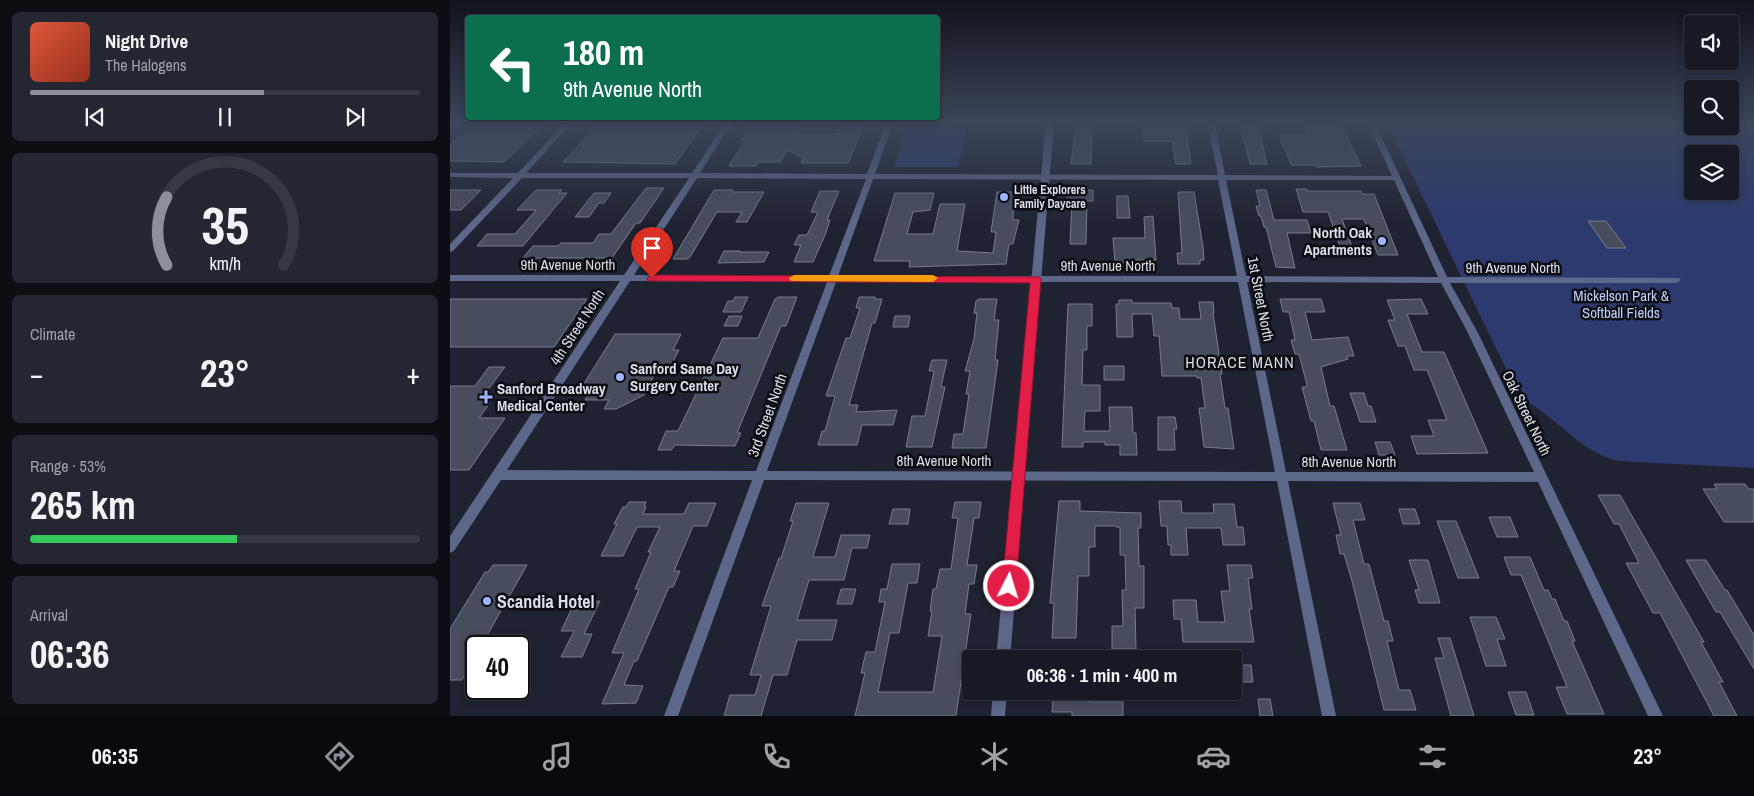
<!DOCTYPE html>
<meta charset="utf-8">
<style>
:root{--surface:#171a25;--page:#242732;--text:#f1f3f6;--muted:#9ea1a7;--line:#363842;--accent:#8c9099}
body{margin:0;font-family:"Archivo Narrow",sans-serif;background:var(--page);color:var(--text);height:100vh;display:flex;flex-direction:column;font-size:19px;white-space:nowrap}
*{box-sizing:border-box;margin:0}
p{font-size:16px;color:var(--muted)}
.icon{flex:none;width:28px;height:28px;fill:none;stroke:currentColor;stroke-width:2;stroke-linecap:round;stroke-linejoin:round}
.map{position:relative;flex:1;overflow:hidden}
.side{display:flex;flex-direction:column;gap:12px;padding:12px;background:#0d0e14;width:450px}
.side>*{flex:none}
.top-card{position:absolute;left:15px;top:15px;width:475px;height:105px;border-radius:5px;box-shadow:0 2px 8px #0003,0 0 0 1px var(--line);background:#0b6e4f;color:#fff;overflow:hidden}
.fabs{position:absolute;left:1234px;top:15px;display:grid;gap:10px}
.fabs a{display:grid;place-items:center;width:55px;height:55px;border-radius:5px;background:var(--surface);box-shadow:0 2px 8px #0003,0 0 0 1px var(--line);font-size:25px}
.speed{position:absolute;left:15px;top:635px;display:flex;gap:10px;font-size:25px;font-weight:700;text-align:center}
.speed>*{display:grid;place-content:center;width:65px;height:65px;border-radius:50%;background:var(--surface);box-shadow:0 2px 8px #0003,0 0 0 1px var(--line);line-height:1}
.speed .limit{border:2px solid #111;border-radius:8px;background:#fff;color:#111}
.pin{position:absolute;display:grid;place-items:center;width:42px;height:42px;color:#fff;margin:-51px -21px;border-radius:50% 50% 50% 0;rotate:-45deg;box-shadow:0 0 5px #0007}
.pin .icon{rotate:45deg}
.me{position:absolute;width:55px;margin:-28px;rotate:5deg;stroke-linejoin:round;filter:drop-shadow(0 0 4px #0008)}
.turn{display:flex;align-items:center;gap:18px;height:105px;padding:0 15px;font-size:22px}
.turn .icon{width:65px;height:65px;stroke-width:2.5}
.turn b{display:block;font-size:35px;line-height:42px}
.big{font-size:38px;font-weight:700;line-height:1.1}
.side .card{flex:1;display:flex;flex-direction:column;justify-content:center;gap:8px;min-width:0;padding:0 18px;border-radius:8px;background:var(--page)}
.side .dial{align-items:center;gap:0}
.dial svg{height:130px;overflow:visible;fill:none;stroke:var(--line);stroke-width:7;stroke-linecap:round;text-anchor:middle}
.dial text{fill:var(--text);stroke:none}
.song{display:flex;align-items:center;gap:15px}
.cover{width:60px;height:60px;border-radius:8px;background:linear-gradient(135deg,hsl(10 70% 55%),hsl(10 70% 35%))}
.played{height:5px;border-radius:2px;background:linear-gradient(90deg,var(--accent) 60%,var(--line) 60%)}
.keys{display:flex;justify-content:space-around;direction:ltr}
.heat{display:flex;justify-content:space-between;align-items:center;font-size:28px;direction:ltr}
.charge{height:8px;border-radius:4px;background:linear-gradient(90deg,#34c759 53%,var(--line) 0)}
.trip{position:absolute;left:512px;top:650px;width:280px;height:50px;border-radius:5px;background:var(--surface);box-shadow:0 2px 8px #0003,0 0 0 1px var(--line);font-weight:700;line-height:50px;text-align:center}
.tabs{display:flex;height:80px;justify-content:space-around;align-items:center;background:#090a0f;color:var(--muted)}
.tabs .icon{width:35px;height:35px}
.tabs .selected{color:var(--accent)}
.tabs b{font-size:22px;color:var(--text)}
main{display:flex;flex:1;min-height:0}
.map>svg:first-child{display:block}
.green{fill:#2d3a6f;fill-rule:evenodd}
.building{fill:#484d5d;stroke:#777d8e}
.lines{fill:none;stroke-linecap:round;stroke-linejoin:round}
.minor{fill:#5c678a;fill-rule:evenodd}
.tertiary{fill:#5c678a;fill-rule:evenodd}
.route{fill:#e11d48;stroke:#92132f}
.slow{fill:#f59e0b}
.poi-dot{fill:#9eb4fd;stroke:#0b0d13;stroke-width:2}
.labels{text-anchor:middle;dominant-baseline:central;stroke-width:5;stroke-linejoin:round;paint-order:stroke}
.far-poi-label{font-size:12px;font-weight:bold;fill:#dadee7;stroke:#0b0d13;text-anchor:start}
.poi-label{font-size:15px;font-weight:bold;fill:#dadee7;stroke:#0b0d13;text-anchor:start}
.street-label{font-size:15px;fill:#dadee7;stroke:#0b0d13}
.park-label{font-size:15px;fill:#c1cffb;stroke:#0b0d13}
.neighbourhood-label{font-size:16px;letter-spacing:1px;fill:#dadee7;stroke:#0b0d13}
.near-poi-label{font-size:18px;font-weight:bold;fill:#dadee7;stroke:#0b0d13;text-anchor:start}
</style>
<main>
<section class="side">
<div class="card">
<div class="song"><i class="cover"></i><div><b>Night Drive</b><p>The Halogens</p></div></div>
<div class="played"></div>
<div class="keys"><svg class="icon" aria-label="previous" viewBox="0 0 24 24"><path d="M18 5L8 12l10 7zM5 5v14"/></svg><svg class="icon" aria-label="pause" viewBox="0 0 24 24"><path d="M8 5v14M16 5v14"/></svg><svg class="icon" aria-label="next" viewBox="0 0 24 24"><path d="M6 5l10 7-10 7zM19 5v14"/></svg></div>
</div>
<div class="card dial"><svg viewBox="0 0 100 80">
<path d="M14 69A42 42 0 1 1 86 69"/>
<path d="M14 69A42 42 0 0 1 14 27" stroke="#8c9099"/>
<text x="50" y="56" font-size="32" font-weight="700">35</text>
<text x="50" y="72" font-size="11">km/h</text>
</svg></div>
<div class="card"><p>Climate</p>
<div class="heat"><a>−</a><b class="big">23°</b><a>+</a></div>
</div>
<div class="card"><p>Range · 53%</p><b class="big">265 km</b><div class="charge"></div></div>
<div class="card"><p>Arrival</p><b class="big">06:36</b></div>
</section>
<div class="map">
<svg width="1304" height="716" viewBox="0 0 1304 716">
<rect width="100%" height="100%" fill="#1f2331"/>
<path class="green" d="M937,123H1242V126H1280V123H1304V468L1168,461C1139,454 1120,433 1096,415C1088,408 1079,403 1070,398ZM1242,154H1280V191H1242Z
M457,129H517L508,167H444Z"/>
<path class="building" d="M79,123H95L54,162L0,161V145L20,127H76Z
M150,123L196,124L254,123L225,164L113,162Z
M302,123H352L347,134H387L392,123H415L398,163H351L353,158L337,150L330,162H309L306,166H279L295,141L291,140Z
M626,123H642L641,164H621Z
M693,123H735L741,164H726L722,141H694Z
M853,123H865L866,126H892L911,166L866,167L865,165H841L829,134H857Z
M791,125H808L817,164H800Z
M196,188H214L190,223H186L162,258H87L85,260H71L83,246H108L111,243H143L149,234H161Z
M846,189H857L858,191H911L912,194H924L948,255H928L914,219H892L904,252H892L878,212H853Z
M0,190H31L11,210H0Z
M86,190H112L109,193H117L73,246H27L37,234H65L86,210H67Z
M264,190H283L282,192H314L297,222H286L292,212H267L240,257L237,259H223Z
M618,190H643V201H637L636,244H620L622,201H617Z
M806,190H816L824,220H857L861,233H837L845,268L826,267L816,227H814L811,216H809L806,206H810Z
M370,191H389L377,220H380L375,235L363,262H344L351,245H344L349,235H357L368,212H361Z
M547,192H564L563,220H569L563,244H559L556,264L459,267L460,261H424L445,193H484L480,210L463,212L457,234H483L490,204H515L507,251L543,253L546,232H541Z
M728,192H744L753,247L754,260H750V264H728L727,253H732Z
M144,193H161L154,203H149L139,217H125Z
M667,196H678L680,218H667Z
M703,216L706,260H677V263H665L663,238H695L694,217Z
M1138,221H1156L1176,248H1157Z
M274,251H290L289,252H319L314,262L268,263Z
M285,297H298L291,312H273L278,301H283Z
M328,297H347L336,326H331L287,433H291L285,446L225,445L221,450H208L216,431H228L273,338H308L325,299Z
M409,297H425V299H432L425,323H422L399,405H408L406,412L447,410L443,425H412L407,445H368L372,431H375L385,396H376L396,338H400L410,308H406Z
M0,299H137L104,347H0Z
M529,299H547L544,320H549L545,360H548L536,448H502L504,434H513L519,394H516L520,371H515L524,339L527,313H524L526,301Z
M830,299H871L875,312H855L862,340L898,337L904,356H897L898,359L871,367L880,406H884L897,450H871L864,421H861L852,387H856L857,385L849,354H845L841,340H845L839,312H833Z
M971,299L978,314H957L972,352H994L1038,453L967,454L961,436H984L978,420H997L977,370H964L955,346H948L938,320H945L937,300Z
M669,300H682V303H721L722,308H729L730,319H751L749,302H763L764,313H763L772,374H770L775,408H778L784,449L754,447L749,408H755L751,378H747V376H712L709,336H704L702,314H682L683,337H667L666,304H669Z
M618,304H642V326H637V350H633L632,385H650V411H635L634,431H660L659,407H682L683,433H686L687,455H670V445H655V442H633V447H612Z
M279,316H292L288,326H274Z
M445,316H460L458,327H443Z
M165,334H231L223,350H229L221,365H209L194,395L166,409H154L159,400H135L141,390H130Z
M482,360H497L491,387H495L482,447H456L462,416H475L484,371H479Z
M654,366H674V380H654Z
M39,367H55L34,395H38L32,403H40L29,418H55L19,470H0V386H25Z
M900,393H914L918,406H921L926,422H910Z
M708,417H725L727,429H724L725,450H708Z
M925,442H940L945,455H929Z
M1264,484H1295L1299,489H1304V522H1274L1253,489H1267Z
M1148,495H1170L1254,642H1251L1273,682H1269L1287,716H1264L1210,613H1203L1176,563H1189L1169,524H1164Z
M609,501H630V511L691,513V528H688L689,566H694V608H685L686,649H662V626H673L672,590H676L675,555H670V528L665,526H645V547H639V576H628L626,638H602L604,603H600Z
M709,501H731L732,513H764L763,504H784L787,527H793L795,545H773L771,528H736L738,555H721V545H718L717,526H711Z
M179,502H196L194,507H196L193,514H234L239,503H266L257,526H243L224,571H230L223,587H219L187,661H184L174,685L193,686L186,703L152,704L174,653H162L189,589H185L201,552H198L210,527H187L173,556H151L167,524H164L173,507H176Z
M505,502H531L529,518H524L517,565H527L524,584H519L515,614H521L506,716H405L415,673H411L416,652H425L435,602H429L431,589H437L442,564H470L467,583H458L449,633H440L428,692H483L492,636H478L482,611H480L483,589H486L490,569H501L508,518H502Z
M346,503H379L363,557H385L391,535H420L417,548H402L394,580H359L347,620H387L382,640H347L337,675H323L311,716H274L280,695H305L311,675H300L321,606H312L329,558H331L343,521H340Z
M883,503H910L915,520H903L914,564H919L934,621H938L943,641H937L949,690H960L966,710H934L902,581L894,554H890L886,535H891Z
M443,509H460L458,524H439Z
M949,509H965L970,524H953Z
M1039,517H1060L1068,537H1047Z
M987,521H1006L1029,578H1008Z
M1054,557H1080L1094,590H1098L1102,599H1105L1114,621H1117L1125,641H1122L1154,714H1117L1106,687H1117L1071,575H1061Z
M959,560H978L990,603H969L965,590H969Z
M1236,560H1256L1275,590H1277L1304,635V669L1270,612H1266Z
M43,565H77L31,646H26V654L12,680H0V629L35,572H38Z
M777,565H801L803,578H798L802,609H799L804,642H733L731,619H724L723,600H746L748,622H775L771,591H780Z
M391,589H406L402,604H387Z
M150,601L134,634H142L132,657H111L124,631H111L125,602Z
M1020,617H1046L1055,639H1047L1056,666H1036Z
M988,638H1000L1024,716H1001L985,658H994Z
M788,665H801L803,682H790Z
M623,691H640V702H673V716H622V712H602L603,695H623Z
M1058,692H1076L1084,715H1066Z
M808,699H820L823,716H810Z"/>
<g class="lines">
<path class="minor" d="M115,123H122L76,173H242L275,123H282L250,173L417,174L436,123H443L425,174L768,175L757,123H765L775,175L942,176L918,123H925L997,277L1229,278L1231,280L1226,283H1000L1027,331L1213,716H1198L1088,482L838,481L886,716H872L827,481L314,480L228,716H214L302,480H51L4,551L0,553V536L170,281H0V275H174L239,178H72L3,251L0,252V244L63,178L0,177V173H68ZM247,178L416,179L379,276L184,275ZM423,179L768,180L787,276H388ZM776,180H944L988,277L796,276ZM180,281L377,282L306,471L57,470ZM386,282H788L825,472L317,471ZM797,282L991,283L1017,331L1084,472H836Z"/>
<path class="tertiary" d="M596,123H604L560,659H546Z
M543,691H557L555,716H541Z"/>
</g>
<linearGradient id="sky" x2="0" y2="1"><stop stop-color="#11131b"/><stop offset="0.55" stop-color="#3c455a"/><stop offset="1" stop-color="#3c455a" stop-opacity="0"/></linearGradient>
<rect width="1304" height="223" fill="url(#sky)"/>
<path class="route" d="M202,275L589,277L591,279L566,586L564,590L559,592L554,590L552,586L580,283L198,281L197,278Z"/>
<path class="slow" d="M344,275H483L488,278L483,282L341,281L339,278Z"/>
<g class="poi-dot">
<circle cx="554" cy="197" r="5"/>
<circle cx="932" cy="241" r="5"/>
<circle cx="170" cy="377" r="5"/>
<path d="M33.5 389.5h5v5h5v5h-5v5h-5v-5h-5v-5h5z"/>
<circle cx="37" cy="601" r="5"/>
</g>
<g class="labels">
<g class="far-poi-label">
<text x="564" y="190">Little Explorers<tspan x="564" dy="14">Family Daycare</tspan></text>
</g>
<g class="poi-label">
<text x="922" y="232" text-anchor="end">North Oak<tspan x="922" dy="17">Apartments</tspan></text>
<text x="180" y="368">Sanford Same Day<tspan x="180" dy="17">Surgery Center</tspan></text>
<text x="47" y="388">Sanford Broadway<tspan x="47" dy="17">Medical Center</tspan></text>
</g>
<g class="street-label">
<text x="118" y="264">9th Avenue North</text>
<text x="658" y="265">9th Avenue North</text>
<text x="1063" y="267">9th Avenue North</text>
<text transform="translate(811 299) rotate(79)">1st Street North</text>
<text transform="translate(127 327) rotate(-57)">4th Street North</text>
<text transform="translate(1077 413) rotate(64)">Oak Street North</text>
<text transform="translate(317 415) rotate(-70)">3rd Street North</text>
<text x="494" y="460">8th Avenue North</text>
<text x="899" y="461">8th Avenue North</text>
</g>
<g class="park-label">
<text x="1171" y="295">Mickelson Park &amp;<tspan x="1171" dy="17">Softball Fields</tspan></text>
</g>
<g class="neighbourhood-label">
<text x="790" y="362">HORACE MANN</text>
</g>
<g class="near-poi-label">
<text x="47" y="601">Scandia Hotel</text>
</g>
</g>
</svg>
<div class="fabs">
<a><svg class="icon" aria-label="sound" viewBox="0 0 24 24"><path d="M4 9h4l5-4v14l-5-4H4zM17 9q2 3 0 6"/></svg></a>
<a><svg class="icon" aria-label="search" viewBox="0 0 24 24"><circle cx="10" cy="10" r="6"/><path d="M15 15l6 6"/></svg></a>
<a><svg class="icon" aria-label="layers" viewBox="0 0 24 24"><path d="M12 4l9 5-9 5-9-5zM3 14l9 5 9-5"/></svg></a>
</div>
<div class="speed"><div class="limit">40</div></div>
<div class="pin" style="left:202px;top:278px;background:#d93025"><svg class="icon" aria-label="arrive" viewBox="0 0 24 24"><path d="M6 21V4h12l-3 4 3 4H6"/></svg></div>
<svg class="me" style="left:559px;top:586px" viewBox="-20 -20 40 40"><circle r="17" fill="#e11d48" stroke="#fff" stroke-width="3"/><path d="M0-11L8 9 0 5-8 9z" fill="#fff"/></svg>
<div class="trip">06:36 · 1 min · 400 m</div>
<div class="top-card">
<div class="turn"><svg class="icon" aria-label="left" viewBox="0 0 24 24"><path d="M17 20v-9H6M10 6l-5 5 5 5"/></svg><div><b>180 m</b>9th Avenue North</div></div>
</div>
</div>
</main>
<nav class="tabs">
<b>06:35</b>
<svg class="icon selected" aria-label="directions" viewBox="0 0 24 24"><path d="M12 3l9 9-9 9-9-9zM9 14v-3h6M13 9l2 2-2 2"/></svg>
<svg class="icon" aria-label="music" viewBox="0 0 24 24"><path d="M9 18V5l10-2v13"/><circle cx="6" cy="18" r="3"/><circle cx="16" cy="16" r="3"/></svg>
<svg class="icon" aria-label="phone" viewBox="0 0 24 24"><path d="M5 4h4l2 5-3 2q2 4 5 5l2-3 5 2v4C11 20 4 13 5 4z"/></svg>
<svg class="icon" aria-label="climate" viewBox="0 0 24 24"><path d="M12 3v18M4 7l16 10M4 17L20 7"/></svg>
<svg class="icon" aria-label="car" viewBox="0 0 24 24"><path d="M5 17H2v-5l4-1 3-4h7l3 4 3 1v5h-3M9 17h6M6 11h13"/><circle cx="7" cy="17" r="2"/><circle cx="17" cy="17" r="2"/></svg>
<svg class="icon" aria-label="filters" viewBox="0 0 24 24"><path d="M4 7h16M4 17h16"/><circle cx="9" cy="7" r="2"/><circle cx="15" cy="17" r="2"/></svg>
<b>23°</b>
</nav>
